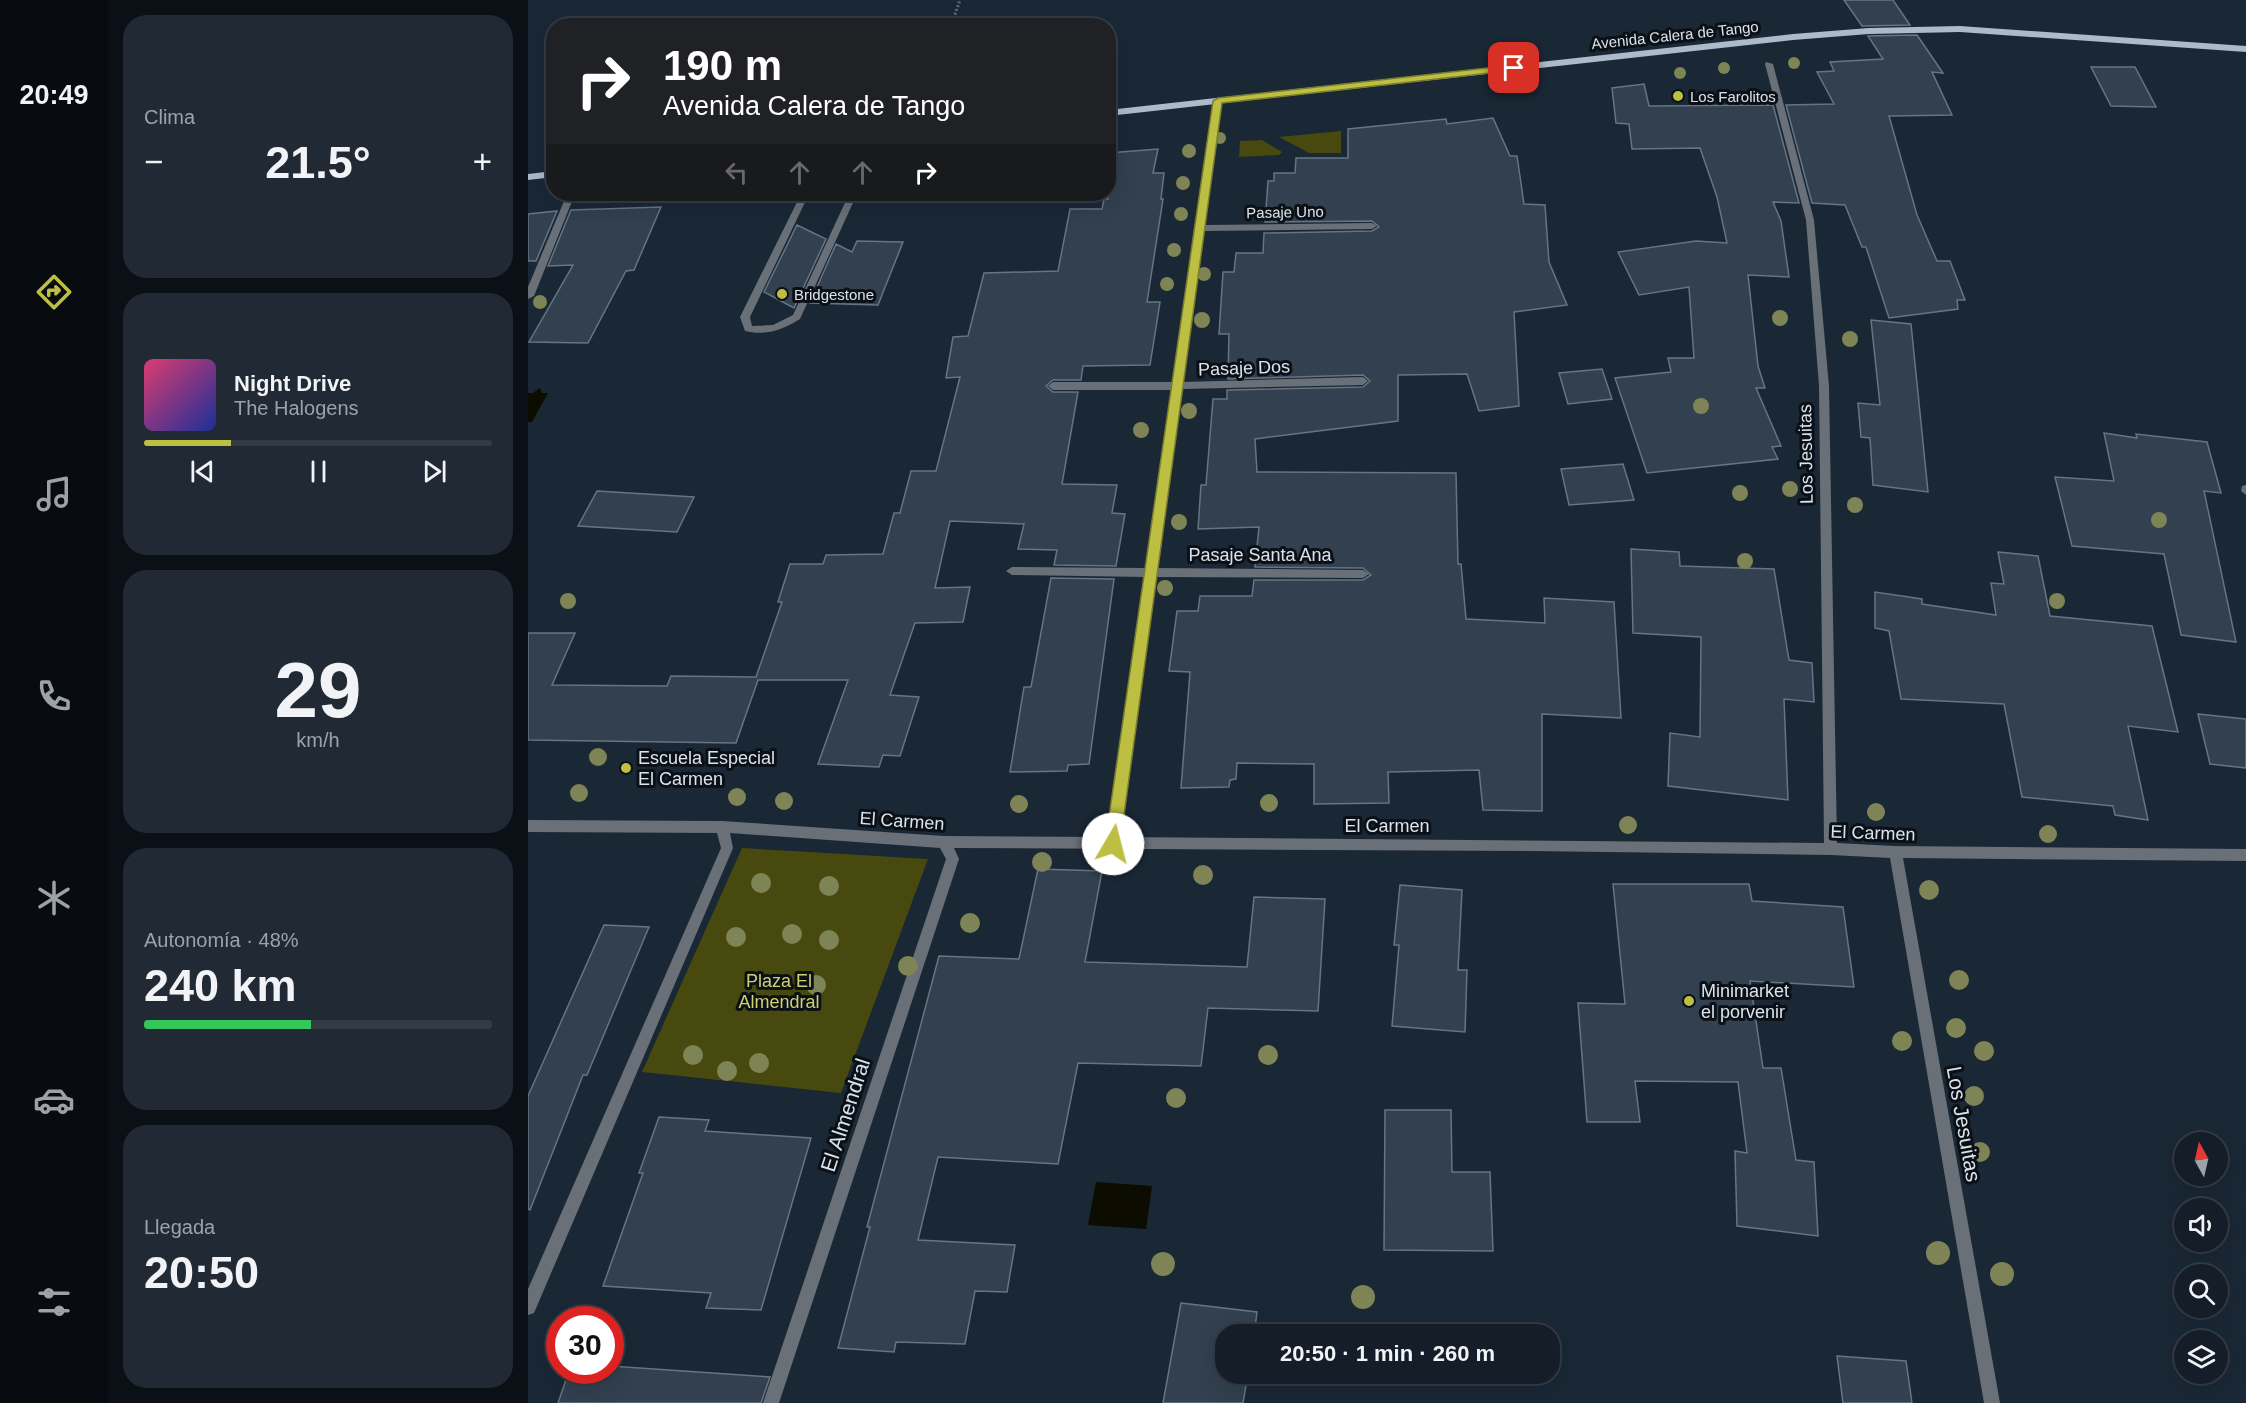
<!DOCTYPE html>
<html lang="es">
<meta charset="utf-8">
<style>
:root{--surface:#141d28;--page:#212a34;--text:#f1f3f6;--muted:#9da2a8;--line:#333b45;--accent:#bdbf43}
body{margin:0;font-family:Helvetica,sans-serif;background:var(--page);color:var(--text);height:100vh;display:flex;flex-direction:column;font-size:22px;white-space:nowrap}
*{box-sizing:border-box;margin:0}
p{font-size:20px;color:var(--muted)}
.icon{flex:none;width:33px;height:33px;fill:none;stroke:currentColor;stroke-width:2;stroke-linecap:round;stroke-linejoin:round}
.map{position:relative;flex:1;overflow:hidden}
.drawer{display:flex;flex-direction:column;gap:15px;padding:15px;background:#0b1016;width:420px}
.drawer>*{flex:none}
.hud{position:absolute;left:18px;top:18px;width:570px;height:183px;border-radius:24px;box-shadow:0 6px 24px #0002,0 0 0 2px var(--line);background:#202124;color:#fff;overflow:hidden}
.needle{width:39px;rotate:352deg}
.controls{position:absolute;left:1646px;top:1132px;display:grid;gap:12px}
.controls a{display:grid;place-items:center;width:54px;height:54px;border-radius:50%;background:var(--surface);box-shadow:0 6px 24px #0002,0 0 0 2px var(--line);font-size:30px}
.speed{position:absolute;left:18px;top:1306px;display:flex;gap:12px;font-size:30px;font-weight:700;text-align:center}
.speed>*{display:grid;place-content:center;width:78px;height:78px;border-radius:50%;background:var(--surface);box-shadow:0 6px 24px #0002,0 0 0 2px var(--line);line-height:1}
.speed .limit{border:9px solid #d22;background:#fff;color:#111}
.pin{position:absolute;display:grid;place-items:center;width:51px;height:51px;color:#fff;margin:-26px;border-radius:12px;box-shadow:0 3px 9px #0006}
.me{position:absolute;width:66px;margin:-33px;rotate:8deg;stroke-linejoin:round;filter:drop-shadow(0 0 4px #0008)}
.turn{display:flex;align-items:center;gap:21px;height:126px;padding:0 18px;font-size:27px}
.turn .icon{width:78px;height:78px;stroke-width:2.5}
.turn b{display:block;font-size:42px;line-height:51px}
.lanes{display:flex;align-items:center;height:57px;padding:0 18px;background:#0003;justify-content:center;gap:30px;direction:ltr}
.lanes .off{opacity:.35}
.big{font-size:45px;font-weight:600;line-height:1.1}
.drawer .card{flex:1;display:flex;flex-direction:column;justify-content:center;gap:9px;min-width:0;padding:0 21px;border-radius:24px;background:var(--page)}
.drawer .dial{align-items:center;gap:0}
.dial b{font-size:78px;line-height:1}
.song{display:flex;align-items:center;gap:18px}
.cover{width:72px;height:72px;border-radius:9px;background:linear-gradient(135deg,hsl(340 70% 55%),hsl(230 70% 35%))}
.played{height:6px;border-radius:3px;background:linear-gradient(90deg,var(--accent) 25%,var(--line) 25%)}
.keys{display:flex;justify-content:space-around;direction:ltr}
.heat{display:flex;justify-content:space-between;align-items:center;font-size:33px;direction:ltr}
.charge{height:9px;border-radius:4px;background:linear-gradient(90deg,#34c759 48%,var(--line) 0)}
.trip{position:absolute;left:687px;top:1324px;width:345px;height:60px;border-radius:24px;background:var(--surface);box-shadow:0 6px 24px #0002,0 0 0 2px var(--line);font-weight:600;line-height:60px;text-align:center}
main{display:flex;flex:1;min-height:0}
.tab-bar{display:flex;flex-direction:column;width:108px;justify-content:space-around;align-items:center;background:#080c10;color:var(--muted)}
.tab-bar .icon{width:42px;height:42px}
.tab-bar .active{color:var(--accent)}
.tab-bar b{font-size:27px;color:var(--text)}
.map>svg:first-child{display:block}
.green{fill:#48490f}
.water{fill:#0c0c00}
.building{fill:#32404f;stroke:#657585;stroke-width:1.5}
.lines{fill:none;stroke-linecap:round;stroke-linejoin:round}
.path{stroke:#5e6a76;stroke-width:3;stroke-dasharray:2 2;stroke-linecap:butt}
.lane{fill:#697077;fill-rule:evenodd}
.street{fill:#697077;fill-rule:evenodd}
.primary{fill:#acbac9;fill-rule:evenodd}
.tree{fill:#7e8455}
.route{fill:#bdbf43;stroke:#7b7c2c;stroke-width:1.5}
.poi-dot{fill:#bdbf43;stroke:#0a1016;stroke-width:2}
.labels{text-anchor:middle;dominant-baseline:central;stroke-width:6;stroke-linejoin:round;paint-order:stroke}
.far-street-label{font-size:15px;fill:#dae3ec;stroke:#0a1016}
.far-poi-label{font-size:15px;fill:#dae3ec;stroke:#0a1016;text-anchor:start}
.street-label{font-size:18px;fill:#dae3ec;stroke:#0a1016}
.poi-label{font-size:18px;fill:#dae3ec;stroke:#0a1016;text-anchor:start}
.park-label{font-size:18px;fill:#cfd16f;stroke:#0a1016}
.near-street-label{font-size:21px;fill:#dae3ec;stroke:#0a1016}
</style>
<main>
<nav class="tab-bar">
<b>20:49</b>
<svg class="icon active" aria-label="directions" viewBox="0 0 24 24"><path d="M12 3l9 9-9 9-9-9zM9 14v-3h6M13 9l2 2-2 2"/></svg>
<svg class="icon" aria-label="music" viewBox="0 0 24 24"><path d="M9 18V5l10-2v13"/><circle cx="6" cy="18" r="3"/><circle cx="16" cy="16" r="3"/></svg>
<svg class="icon" aria-label="phone" viewBox="0 0 24 24"><path d="M5 4h4l2 5-3 2q2 4 5 5l2-3 5 2v4C11 20 4 13 5 4z"/></svg>
<svg class="icon" aria-label="climate" viewBox="0 0 24 24"><path d="M12 3v18M4 7l16 10M4 17L20 7"/></svg>
<svg class="icon" aria-label="car" viewBox="0 0 24 24"><path d="M5 17H2v-5l4-1 3-4h7l3 4 3 1v5h-3M9 17h6M6 11h13"/><circle cx="7" cy="17" r="2"/><circle cx="17" cy="17" r="2"/></svg>
<svg class="icon" aria-label="filters" viewBox="0 0 24 24"><path d="M4 7h16M4 17h16"/><circle cx="9" cy="7" r="2"/><circle cx="15" cy="17" r="2"/></svg>
</nav>
<section class="drawer">
<div class="card"><p>Clima</p>
<div class="heat"><a>−</a><b class="big">21.5°</b><a>+</a></div>
</div>
<div class="card">
<div class="song"><i class="cover"></i><div><b>Night Drive</b><p>The Halogens</p></div></div>
<div class="played"></div>
<div class="keys"><svg class="icon" aria-label="previous" viewBox="0 0 24 24"><path d="M18 5L8 12l10 7zM5 5v14"/></svg><svg class="icon" aria-label="pause" viewBox="0 0 24 24"><path d="M8 5v14M16 5v14"/></svg><svg class="icon" aria-label="next" viewBox="0 0 24 24"><path d="M6 5l10 7-10 7zM19 5v14"/></svg></div>
</div>
<div class="card dial"><b>29</b><p>km/h</p></div>
<div class="card"><p>Autonomía · 48%</p><b class="big">240 km</b><div class="charge"></div></div>
<div class="card"><p>Llegada</p><b class="big">20:50</b></div>
</section>
<div class="map">
<svg width="1718" height="1403" viewBox="0 0 1718 1403">
<rect width="100%" height="100%" fill="#1a2735"/>
<path class="green" d="M813,131V153H781L751,137Z
M734,140L754,152L751,155L711,157L712,141Z
M214,848L400,859L313,1093L114,1072Z"/>
<path class="water" d="M12,388L14,393H20L4,422H0V393H5Z
M568,1182L624,1186L618,1229L560,1225Z"/>
<path class="building" d="M1316,0H1365L1382,25L1334,26Z
M1389,35L1415,73L1404,72L1424,115L1361,116L1389,215L1409,261H1422L1437,300H1429L1430,309L1361,318L1338,247H1334L1317,205L1284,203L1258,105L1306,104L1289,72L1306,71L1302,62L1355,59L1340,36Z
M1563,67H1607L1628,107L1583,106Z
M1116,84L1121,106L1245,105L1271,203L1245,202L1253,221L1261,277L1220,275L1230,366L1237,388H1228L1253,446L1244,447L1250,459L1119,473L1087,378L1143,372L1140,358H1166L1161,287L1111,295L1090,252L1168,241L1199,243L1189,197L1172,148L1104,149L1101,124L1088,123L1084,88Z
M965,118L982,156H989L996,204L1017,205L1021,262L1039,305L986,312L991,406L951,411L939,374L870,375V421L727,439L729,472L928,473L930,564H933L938,619L1017,623L1016,598L1086,602L1093,718L1014,714V811L955,810L951,770L860,772L861,803L786,804V764L709,763L708,779L702,780L701,787L653,788L662,672L641,671L649,611H670L672,596H724L726,580H835L843,575L835,568L727,567L731,527L670,529L673,485H678L685,399H699V390L835,387L842,381L835,375L700,379L701,334H691L695,272H706L708,253H735L736,233L844,231L851,227L844,221L737,222L740,181H746V173H767L768,158H820V129L918,119L919,124Z
M630,149L625,173H636L633,199H635L619,302H632L622,365L555,366L553,380H525L518,386L525,392H550L534,484L589,485L584,513L597,514L588,566L526,565L529,550L490,549L496,524L422,521L407,588L442,587L435,622L387,623L362,695L391,697L372,756L355,755L351,767L290,764L320,680H230L208,743L0,740V633H47L24,685L139,686L143,676L228,677L254,602H250L262,564H295L298,555L355,554L366,513H372L383,471H408L432,377L418,378L425,337L440,336L456,273L530,271L542,209H574L576,199H580V153Z
M133,207L106,270L98,271L60,343L1,342L45,265L20,266L43,210Z
M29,211L8,261H0V214Z
M269,225L298,239L266,308L236,292Z
M329,241L375,242L350,305L282,303L308,244L324,252Z
M1343,320L1383,324L1400,492L1345,485L1342,438L1333,437L1330,403L1352,405Z
M1074,369L1084,399L1040,404L1031,373Z
M1576,433L1609,438L1608,434L1679,442L1693,493L1676,491L1708,642L1653,635L1636,554L1544,546L1527,477L1586,481Z
M1095,464L1106,500L1041,505L1033,469Z
M69,491L166,497L149,532L50,526Z
M1103,549L1151,552L1152,566L1246,569L1261,660L1284,663L1286,702L1256,699L1260,800L1140,786L1142,733L1172,737L1173,637L1105,633Z
M1470,552L1510,556L1522,616L1624,626L1650,732L1600,726L1620,820L1587,815L1585,806L1494,797L1476,704L1373,699L1361,631L1347,628V592L1394,599V604L1468,615L1463,583L1476,584Z
M523,578L586,579L561,764L540,765L539,771L482,772L496,687H503Z
M1670,714L1718,719V768L1682,764Z
M510,869L574,871L557,962L719,967L726,897L797,899L790,1011L680,1008L673,1066L550,1063L530,1164L410,1157L390,1240L487,1245L479,1292L447,1291L437,1344L368,1342L366,1352L310,1348L342,1227H339L411,956L491,959Z
M1085,884H1221L1224,901L1315,907L1326,987L1222,981L1235,1068H1253L1268,1160L1286,1162L1290,1236L1209,1226L1207,1151L1219,1153L1210,1082L1107,1081L1112,1122H1059L1050,1003L1097,1004Z
M872,885L934,890L930,970H939L937,1032L864,1026L871,945H866Z
M76,925L121,927L59,1075H55L2,1210L0,1209V1096Z
M857,1110H923L924,1172H962L965,1251L856,1250Z
M131,1117L181,1120L177,1131L283,1138L233,1310L178,1308L183,1293L75,1286L115,1173H111Z
M653,1303L729,1312L726,1335H698V1374H720L715,1403H635Z
M1309,1356L1378,1361L1384,1403H1315Z
M82,1366L242,1377L233,1403H30L41,1371H82Z"/>
<g class="lines">
<path class="path" d="M423,26L432,0"/>
<path class="lane" d="M273,194H281L222,317L224,326L245,325L265,315L321,194H329L272,319C255,330 237,336 217,331L212,317Z
M1718,485V495L1713,491L1714,486Z"/>
<path class="street" d="M1238,62L1245,64L1286,220L1301,386L1309,843L1367,846L1718,849V861L1375,858L1472,1403H1456L1362,858L1303,855L1000,851L426,848L431,859L251,1403H235L418,859L412,848L202,833L205,848L6,1313L0,1315V1289L193,848L189,833L0,832V820L194,821L416,836L580,837L617,577L484,575L478,571L484,567L618,568L644,390H525L520,386L525,382H645L666,228L687,99L694,101L677,225L844,223L849,226L844,229L676,231L655,382L835,377L840,381L835,385L654,389L630,568L835,570L841,574L835,578L628,577L592,837L1296,843L1291,386L1278,220L1237,64Z
M39,194H47L6,296L0,299V287Z"/>
<path class="primary" d="M1432,26L1718,46V52L1432,32L1341,34L1265,40L580,116V110L1265,34L1341,28Z
M26,171V177L0,180V174Z"/>
</g>
<g class="tree">
<circle cx="1266" cy="63" r="6"/>
<circle cx="1196" cy="68" r="6"/>
<circle cx="1152" cy="73" r="6"/>
<circle cx="692" cy="138" r="6"/>
<circle cx="661" cy="151" r="7"/>
<circle cx="655" cy="183" r="7"/>
<circle cx="653" cy="214" r="7"/>
<circle cx="646" cy="250" r="7"/>
<circle cx="676" cy="274" r="7"/>
<circle cx="639" cy="284" r="7"/>
<circle cx="12" cy="302" r="7"/>
<circle cx="1252" cy="318" r="8"/>
<circle cx="674" cy="320" r="8"/>
<circle cx="1322" cy="339" r="8"/>
<circle cx="1173" cy="406" r="8"/>
<circle cx="661" cy="411" r="8"/>
<circle cx="613" cy="430" r="8"/>
<circle cx="1262" cy="489" r="8"/>
<circle cx="1212" cy="493" r="8"/>
<circle cx="1327" cy="505" r="8"/>
<circle cx="1631" cy="520" r="8"/>
<circle cx="651" cy="522" r="8"/>
<circle cx="1217" cy="561" r="8"/>
<circle cx="637" cy="588" r="8"/>
<circle cx="40" cy="601" r="8"/>
<circle cx="1529" cy="601" r="8"/>
<circle cx="70" cy="757" r="9"/>
<circle cx="51" cy="793" r="9"/>
<circle cx="209" cy="797" r="9"/>
<circle cx="256" cy="801" r="9"/>
<circle cx="741" cy="803" r="9"/>
<circle cx="491" cy="804" r="9"/>
<circle cx="1348" cy="812" r="9"/>
<circle cx="1100" cy="825" r="9"/>
<circle cx="1520" cy="834" r="9"/>
<circle cx="514" cy="862" r="10"/>
<circle cx="675" cy="875" r="10"/>
<circle cx="233" cy="883" r="10"/>
<circle cx="301" cy="886" r="10"/>
<circle cx="1401" cy="890" r="10"/>
<circle cx="442" cy="923" r="10"/>
<circle cx="264" cy="934" r="10"/>
<circle cx="208" cy="937" r="10"/>
<circle cx="301" cy="940" r="10"/>
<circle cx="380" cy="966" r="10"/>
<circle cx="1431" cy="980" r="10"/>
<circle cx="288" cy="985" r="10"/>
<circle cx="1428" cy="1028" r="10"/>
<circle cx="1374" cy="1041" r="10"/>
<circle cx="1456" cy="1051" r="10"/>
<circle cx="165" cy="1055" r="10"/>
<circle cx="740" cy="1055" r="10"/>
<circle cx="231" cy="1063" r="10"/>
<circle cx="199" cy="1071" r="10"/>
<circle cx="1446" cy="1096" r="10"/>
<circle cx="648" cy="1098" r="10"/>
<circle cx="1452" cy="1152" r="10"/>
<circle cx="1410" cy="1253" r="12"/>
<circle cx="635" cy="1264" r="12"/>
<circle cx="1474" cy="1274" r="12"/>
<circle cx="835" cy="1297" r="12"/>
</g>
<path class="route" d="M986,65L991,68L989,70L694,103L592,844L590,848L585,850L580,848L577,844L685,101L690,98Z"/>
<g class="poi-dot">
<circle cx="1150" cy="96" r="6"/>
<circle cx="254" cy="294" r="6"/>
<circle cx="98" cy="768" r="6"/>
<circle cx="1161" cy="1001" r="6"/>
</g>
<g class="labels">
<g class="far-street-label">
<text transform="translate(1147 35) rotate(-6)">Avenida Calera de Tango</text>
<text transform="translate(757 212) rotate(-1)">Pasaje Uno</text>
</g>
<g class="far-poi-label">
<text x="1162" y="96">Los Farolitos</text>
<text x="266" y="294">Bridgestone</text>
</g>
<g class="street-label">
<text transform="translate(716 368) rotate(-2)">Pasaje Dos</text>
<text transform="translate(1278 454) rotate(-91)">Los Jesuitas</text>
<text x="732" y="555">Pasaje Santa Ana</text>
<text transform="translate(374 821) rotate(4)">El Carmen</text>
<text x="859" y="826">El Carmen</text>
<text transform="translate(1345 833) rotate(2)">El Carmen</text>
</g>
<g class="poi-label">
<text x="110" y="758">Escuela Especial<tspan x="110" dy="21">El Carmen</tspan></text>
<text x="1173" y="991">Minimarket<tspan x="1173" dy="21">el porvenir</tspan></text>
</g>
<g class="park-label">
<text x="251" y="981">Plaza El<tspan x="251" dy="21">Almendral</tspan></text>
</g>
<g class="near-street-label">
<text transform="translate(317 1115) rotate(-72)">El Almendral</text>
<text transform="translate(1436 1124) rotate(80)">Los Jesuitas</text>
</g>
</g>
</svg>
<div class="controls">
<a><svg class="needle" viewBox="-14 -14 28 28"><path d="M0-13l5 13h-10z" fill="#e53935"/><path d="M0 13l5-13h-10z" fill="#9da2a8"/></svg></a>
<a><svg class="icon" aria-label="sound" viewBox="0 0 24 24"><path d="M4 9h4l5-4v14l-5-4H4zM17 9q2 3 0 6"/></svg></a>
<a><svg class="icon" aria-label="search" viewBox="0 0 24 24"><circle cx="10" cy="10" r="6"/><path d="M15 15l6 6"/></svg></a>
<a><svg class="icon" aria-label="layers" viewBox="0 0 24 24"><path d="M12 4l9 5-9 5-9-5zM3 14l9 5 9-5"/></svg></a>
</div>
<div class="speed"><div class="limit">30</div></div>
<div class="pin" style="left:986px;top:68px;background:#d93025"><svg class="icon" aria-label="arrive" viewBox="0 0 24 24"><path d="M6 21V4h12l-3 4 3 4H6"/></svg></div>
<svg class="me" style="left:585px;top:844px" viewBox="-20 -20 40 40"><circle r="19" fill="#fff"/><path d="M0-13L10 11 0 6-10 11z" fill="#bdbf43"/></svg>
<div class="trip">20:50 · 1 min · 260 m</div>
<div class="hud">
<div class="turn"><svg class="icon" aria-label="right" viewBox="0 0 24 24"><path d="M7 20v-9h11M14 6l5 5-5 5"/></svg><div><b>190 m</b>Avenida Calera de Tango</div></div>
<div class="lanes"><svg class="icon off" aria-label="left" viewBox="0 0 24 24"><path d="M17 20v-9H6M10 6l-5 5 5 5"/></svg><svg class="icon off" aria-label="ahead" viewBox="0 0 24 24"><path d="M12 20V5M6 11l6-6 6 6"/></svg><svg class="icon off" aria-label="ahead" viewBox="0 0 24 24"><path d="M12 20V5M6 11l6-6 6 6"/></svg><svg class="icon" aria-label="right" viewBox="0 0 24 24"><path d="M7 20v-9h11M14 6l5 5-5 5"/></svg></div>
</div>
</div>
</main>
